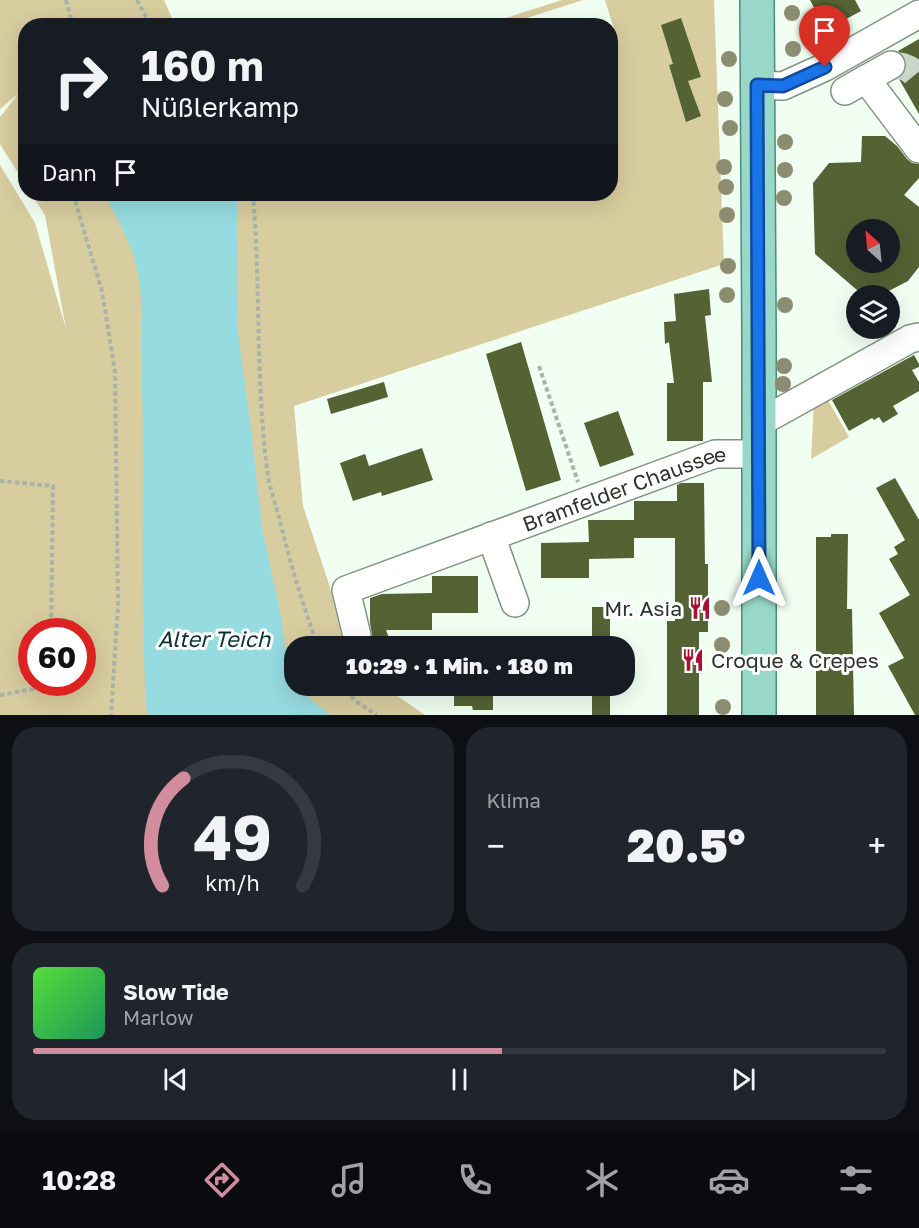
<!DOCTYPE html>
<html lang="de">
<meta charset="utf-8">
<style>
:root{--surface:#171b24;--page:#20242c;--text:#f1f3f6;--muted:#9ea1a6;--line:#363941;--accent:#d18d9e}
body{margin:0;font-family:"Golos Text",sans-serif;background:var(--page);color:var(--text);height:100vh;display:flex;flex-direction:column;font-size:22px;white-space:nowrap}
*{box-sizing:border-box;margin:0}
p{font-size:20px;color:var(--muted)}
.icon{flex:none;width:33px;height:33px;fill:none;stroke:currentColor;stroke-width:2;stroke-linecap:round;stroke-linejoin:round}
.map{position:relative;height:715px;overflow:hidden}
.side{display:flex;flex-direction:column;gap:12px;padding:12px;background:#0d0f14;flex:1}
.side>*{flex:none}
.guide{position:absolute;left:18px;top:18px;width:600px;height:183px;border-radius:24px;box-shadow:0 6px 24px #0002;background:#171b24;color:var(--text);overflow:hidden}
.needle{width:39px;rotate:333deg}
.buttons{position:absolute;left:846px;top:219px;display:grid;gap:12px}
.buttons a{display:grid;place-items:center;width:54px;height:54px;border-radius:50%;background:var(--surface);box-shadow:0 6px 24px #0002;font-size:30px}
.speed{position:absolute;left:18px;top:618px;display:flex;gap:12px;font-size:30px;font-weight:700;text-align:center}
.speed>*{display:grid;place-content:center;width:78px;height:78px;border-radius:50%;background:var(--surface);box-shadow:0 6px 24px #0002;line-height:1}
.speed .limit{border:9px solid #d22;background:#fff;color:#111}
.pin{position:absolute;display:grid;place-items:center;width:51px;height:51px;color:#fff;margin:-62px -26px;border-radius:50% 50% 50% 0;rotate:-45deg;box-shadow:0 0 6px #0007}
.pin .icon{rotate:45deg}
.me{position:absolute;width:66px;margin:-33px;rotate:0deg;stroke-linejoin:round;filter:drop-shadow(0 0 4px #0008)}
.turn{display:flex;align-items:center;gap:21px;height:126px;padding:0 24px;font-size:27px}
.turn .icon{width:78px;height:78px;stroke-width:2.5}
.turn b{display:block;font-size:42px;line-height:51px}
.then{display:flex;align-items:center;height:57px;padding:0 24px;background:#0003;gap:12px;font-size:22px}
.big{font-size:45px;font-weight:800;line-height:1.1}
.side .widget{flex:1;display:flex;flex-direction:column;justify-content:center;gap:9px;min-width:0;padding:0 21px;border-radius:24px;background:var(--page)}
.side .dial{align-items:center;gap:0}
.dial svg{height:156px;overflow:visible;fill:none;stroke:var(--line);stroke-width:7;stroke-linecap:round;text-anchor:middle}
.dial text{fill:var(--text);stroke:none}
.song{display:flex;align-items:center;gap:18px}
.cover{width:72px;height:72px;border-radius:9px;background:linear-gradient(135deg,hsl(110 70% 55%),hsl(150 70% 35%))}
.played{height:6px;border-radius:3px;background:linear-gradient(90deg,var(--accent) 55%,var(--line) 55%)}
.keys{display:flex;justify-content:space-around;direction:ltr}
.heat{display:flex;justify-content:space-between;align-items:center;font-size:33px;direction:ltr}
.side .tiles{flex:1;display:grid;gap:12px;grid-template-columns:1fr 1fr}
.widget:last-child{grid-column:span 2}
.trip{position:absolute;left:284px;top:636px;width:351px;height:60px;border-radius:24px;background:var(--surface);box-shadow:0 6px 24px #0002;font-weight:800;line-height:60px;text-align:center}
.tabs{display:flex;height:96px;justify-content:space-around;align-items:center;background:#090b0e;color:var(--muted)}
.tabs .icon{width:42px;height:42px}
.tabs .active{color:var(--accent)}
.tabs b{font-size:27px;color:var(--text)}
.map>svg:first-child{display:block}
.green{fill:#d8cd9f;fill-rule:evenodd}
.water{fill:#96dbe0}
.building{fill:#546234;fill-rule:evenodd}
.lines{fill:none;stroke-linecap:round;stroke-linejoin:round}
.minor-tunnel{stroke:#cad6cb;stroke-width:27;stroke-dasharray:27 14;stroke-linecap:butt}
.minor-casing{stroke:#819583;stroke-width:30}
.major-casing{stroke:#478e7b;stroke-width:36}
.path{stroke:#a8b4a9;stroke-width:4;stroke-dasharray:4.5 3;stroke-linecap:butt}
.minor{stroke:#fff;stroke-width:27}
.major{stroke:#99d8c9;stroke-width:33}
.tree{fill:#8c8d70}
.route-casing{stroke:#114b97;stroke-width:15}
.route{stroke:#1a73e8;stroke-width:10}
.labels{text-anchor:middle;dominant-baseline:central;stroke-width:6;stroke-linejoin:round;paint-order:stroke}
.street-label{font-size:21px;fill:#2c352d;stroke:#fff}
.poi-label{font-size:21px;fill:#2c352d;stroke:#fff;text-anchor:end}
.water-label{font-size:22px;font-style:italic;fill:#0e3133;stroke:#fff}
</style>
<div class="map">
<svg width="919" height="715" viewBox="0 0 919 715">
<rect width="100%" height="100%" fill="#f1fef2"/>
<path class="green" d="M0,0H164L175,25L26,26L25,184L0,144V117L18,94L0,109Z
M562,0H583L505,25H484Z
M605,0H714L724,264L294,406L303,506L329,584L344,646H294V686H383L425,715H0V165L35,223L66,329L45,215L31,194H610V31L614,29ZM32,632H82V682H32Z
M825,395L849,437L811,459L814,402Z"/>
<path class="water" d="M105,194H237L238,332L251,429L262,528L281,616L285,647L294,678V686H300L309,698L330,715H147C139,605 145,493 142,383C141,346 145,305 137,269C132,243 116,218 105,194Z"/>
<path class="building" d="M810,0H855L861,11L826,30Z
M681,18L701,77L688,81L701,116L686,122L669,65L673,64L661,25Z
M919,39V114L899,79L905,73L907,65L904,57L898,51Z
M862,136H885L897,146L907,159L912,163L919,164V178L904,195L919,207V267L908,281L879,296H864L815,254L813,183L829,163L861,162ZM856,230H890V262H856Z
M709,289L711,315L705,316L712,382H703V441H667V383H674L669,342L665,344L664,322L676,321L674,294Z
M521,342L561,480L526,491L486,354Z
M914,355L919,364V367L912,370L919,382V391L893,406L898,414L883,423L879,417L874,420L872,418L849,431L832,400Z
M384,382L388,397L331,414L327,399Z
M618,411L634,455L600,467L584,423Z
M422,448L433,480L382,496L381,492L353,501L340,463L365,454L369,466Z
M895,478L919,520V715H915L888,666L904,658L879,613L910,595L889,559L898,554L894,547L905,540L876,488Z
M681,483H704L705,564H708V632H699V715H667V621H675V538H634V558L589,559V578H541V543L589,542L588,520H634V501H677V485Z
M831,534H848L847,609H852L854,715H816V537H831Z
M432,576H478V613H432V630H386L392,646H374L370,623V598L382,594L432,593Z
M592,607H610V646H592Z
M454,686H493V710H473L472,706H454Z
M592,686H610V715H592Z"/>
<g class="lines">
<path class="minor-tunnel" d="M891,65C905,66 912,68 919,80"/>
<g class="minor-casing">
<g id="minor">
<path d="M866,79L891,65"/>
<path d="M757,85L783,86L825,67L919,14"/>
<path d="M845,91L866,79L919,149"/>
<path d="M759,423L910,339L919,337"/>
<path d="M491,536L515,603"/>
<path id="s1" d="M357,636L346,590L715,454H759"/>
</g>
</g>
<g class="major-casing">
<path id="major" d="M757,0L759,335V715"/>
</g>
<path class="path" d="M66,0L73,26
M137,0L151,26
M73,194L102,291L115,372L118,606L111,715
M253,194C261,288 255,382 268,476C271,492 277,509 281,525C291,566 303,606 318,646
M539,366L578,482
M0,481L53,486L51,632
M340,686L357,702L377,715
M0,695L50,686V682"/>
<use href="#minor" class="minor"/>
<use href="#major" class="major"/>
</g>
<g class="tree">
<circle cx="792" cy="13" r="8"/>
<circle cx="793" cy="49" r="8"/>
<circle cx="729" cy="59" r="8"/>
<circle cx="725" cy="99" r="8"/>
<circle cx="730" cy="128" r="8"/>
<circle cx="785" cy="142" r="8"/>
<circle cx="724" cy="167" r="8"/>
<circle cx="785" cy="170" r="8"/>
<circle cx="726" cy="187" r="8"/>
<circle cx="784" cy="198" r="8"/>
<circle cx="727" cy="215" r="8"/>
<circle cx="728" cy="266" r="8"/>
<circle cx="727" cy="295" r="8"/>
<circle cx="785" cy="305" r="8"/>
<circle cx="784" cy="366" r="8"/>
<circle cx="783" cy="384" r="8"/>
<circle cx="722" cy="608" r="8"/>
<circle cx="722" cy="645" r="8"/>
<circle cx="723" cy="707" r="8"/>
</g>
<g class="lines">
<g class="route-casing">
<path id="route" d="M759,578L757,85L783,86L825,67"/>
</g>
<use href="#route" class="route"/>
</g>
<defs>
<g id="restaurant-bare" transform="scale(1.8)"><path d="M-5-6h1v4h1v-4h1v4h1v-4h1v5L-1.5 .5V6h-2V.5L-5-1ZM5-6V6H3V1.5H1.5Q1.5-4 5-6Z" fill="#a91133" stroke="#fff" stroke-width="2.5" paint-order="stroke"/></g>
</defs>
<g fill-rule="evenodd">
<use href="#restaurant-bare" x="700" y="608"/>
<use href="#restaurant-bare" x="693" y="660"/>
</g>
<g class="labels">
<g class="street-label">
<text stroke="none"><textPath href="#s1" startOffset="344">Bramfelder Chaussee</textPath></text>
</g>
<g class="poi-label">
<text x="682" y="608">Mr. Asia</text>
<text x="711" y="660" text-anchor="start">Croque &amp; Crepes</text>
</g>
<g class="water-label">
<text x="214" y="638">Alter Teich</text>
</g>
</g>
</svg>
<div class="buttons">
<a><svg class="needle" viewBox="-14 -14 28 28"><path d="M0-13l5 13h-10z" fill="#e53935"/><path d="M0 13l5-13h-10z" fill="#9ea1a6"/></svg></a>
<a><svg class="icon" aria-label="layers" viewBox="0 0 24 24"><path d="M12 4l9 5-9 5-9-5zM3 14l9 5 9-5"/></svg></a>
</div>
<div class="speed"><div class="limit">60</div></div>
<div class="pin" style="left:825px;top:67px;background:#d93025"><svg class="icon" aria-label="arrive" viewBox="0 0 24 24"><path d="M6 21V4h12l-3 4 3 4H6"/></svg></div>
<svg class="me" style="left:759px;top:578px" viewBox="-20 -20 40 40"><path d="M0-17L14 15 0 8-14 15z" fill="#1a73e8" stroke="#fff" stroke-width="4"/></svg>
<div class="trip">10:29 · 1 Min. · 180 m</div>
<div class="guide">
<div class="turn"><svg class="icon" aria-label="right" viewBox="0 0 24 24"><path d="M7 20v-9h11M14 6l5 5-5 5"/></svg><div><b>160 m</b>Nüßlerkamp</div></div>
<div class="then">Dann<svg class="icon" aria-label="arrive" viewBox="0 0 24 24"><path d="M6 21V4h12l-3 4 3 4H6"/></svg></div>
</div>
</div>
<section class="side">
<div class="tiles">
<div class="widget dial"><svg viewBox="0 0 100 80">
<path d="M14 69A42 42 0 1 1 86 69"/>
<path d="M14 69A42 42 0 0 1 25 14" stroke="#d18d9e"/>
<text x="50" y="56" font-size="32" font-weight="700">49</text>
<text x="50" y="72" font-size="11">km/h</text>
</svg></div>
<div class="widget"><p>Klima</p>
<div class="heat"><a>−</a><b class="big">20.5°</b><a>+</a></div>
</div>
<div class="widget">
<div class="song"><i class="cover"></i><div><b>Slow Tide</b><p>Marlow</p></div></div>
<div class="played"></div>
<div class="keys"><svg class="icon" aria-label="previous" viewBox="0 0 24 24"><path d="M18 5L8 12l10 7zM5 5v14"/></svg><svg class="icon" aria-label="pause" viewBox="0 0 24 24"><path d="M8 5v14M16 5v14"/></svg><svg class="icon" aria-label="next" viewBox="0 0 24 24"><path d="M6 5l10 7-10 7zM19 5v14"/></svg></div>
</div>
</div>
</section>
<nav class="tabs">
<b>10:28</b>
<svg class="icon active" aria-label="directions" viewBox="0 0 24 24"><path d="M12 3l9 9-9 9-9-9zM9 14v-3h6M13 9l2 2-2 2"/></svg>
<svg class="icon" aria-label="music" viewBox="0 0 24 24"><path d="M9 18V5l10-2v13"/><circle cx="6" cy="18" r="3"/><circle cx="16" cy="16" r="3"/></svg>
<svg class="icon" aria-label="phone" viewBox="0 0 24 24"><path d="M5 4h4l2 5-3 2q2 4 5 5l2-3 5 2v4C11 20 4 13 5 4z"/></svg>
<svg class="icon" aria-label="climate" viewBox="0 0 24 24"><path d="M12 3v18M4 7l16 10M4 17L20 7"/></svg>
<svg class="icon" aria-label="car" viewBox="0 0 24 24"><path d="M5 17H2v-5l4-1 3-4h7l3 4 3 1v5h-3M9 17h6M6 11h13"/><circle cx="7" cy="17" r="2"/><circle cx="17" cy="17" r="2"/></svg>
<svg class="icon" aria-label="filters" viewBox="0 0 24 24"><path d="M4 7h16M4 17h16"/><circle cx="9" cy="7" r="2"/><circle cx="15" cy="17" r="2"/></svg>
</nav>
